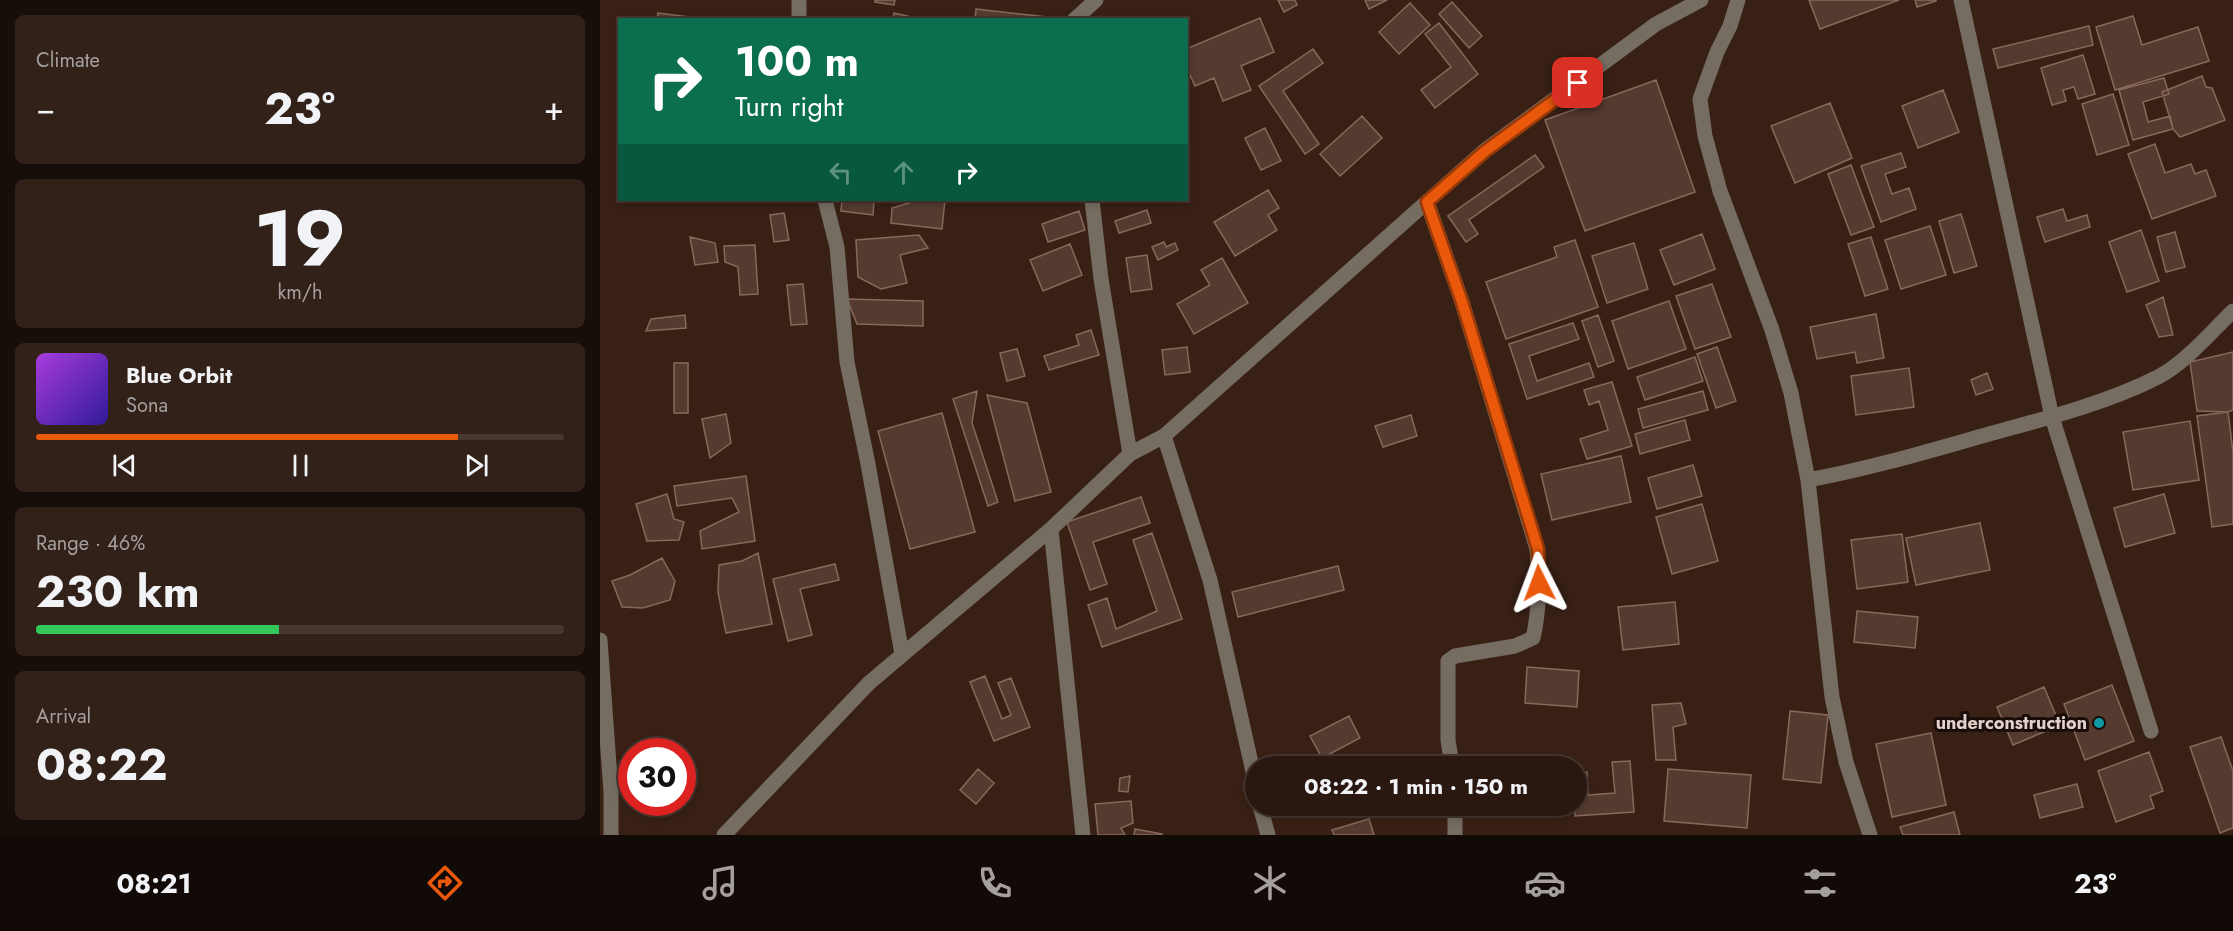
<!DOCTYPE html>
<meta charset="utf-8">
<style>
:root{--surface:#2a1810;--page:#322119;--text:#f1f3f6;--muted:#a5a09f;--line:#463730;--accent:#ea580c}
body{margin:0;font-family:Jost,sans-serif;background:var(--page);color:var(--text);height:100vh;display:flex;flex-direction:column;font-size:22px;white-space:nowrap}
*{box-sizing:border-box;margin:0}
p{font-size:20px;color:var(--muted)}
.icon{flex:none;width:33px;height:33px;fill:none;stroke:currentColor;stroke-width:2;stroke-linecap:round;stroke-linejoin:round}
.map{position:relative;flex:1;overflow:hidden}
.panel{display:flex;flex-direction:column;gap:15px;padding:15px;background:#170d09;width:600px}
.panel>*{flex:none}
.hud{position:absolute;left:18px;top:18px;width:570px;height:183px;border-radius:0px;box-shadow:0 3px 9px #0003,0 0 0 2px var(--line);background:#0b6e4f;color:#fff;overflow:hidden}
.speed{position:absolute;left:18px;top:738px;display:flex;gap:12px;font-size:30px;font-weight:700;text-align:center}
.speed>*{display:grid;place-content:center;width:78px;height:78px;border-radius:50%;background:var(--surface);box-shadow:0 3px 9px #0003,0 0 0 2px var(--line);line-height:1}
.speed .limit{border:9px solid #d22;background:#fff;color:#111}
.pin{position:absolute;display:grid;place-items:center;width:51px;height:51px;color:#fff;margin:-26px;border-radius:12px;box-shadow:0 3px 9px #0006}
.me{position:absolute;width:66px;margin:-33px;rotate:357deg;stroke-linejoin:round;filter:drop-shadow(0 0 4px #0008)}
.turn{display:flex;align-items:center;gap:21px;height:126px;padding:0 18px;font-size:27px}
.turn .icon{width:78px;height:78px;stroke-width:2.5}
.turn b{display:block;font-size:42px;line-height:51px}
.lanes{display:flex;align-items:center;height:57px;padding:0 18px;background:#0003;justify-content:center;gap:30px;direction:ltr}
.lanes .off{opacity:.35}
.big{font-size:45px;font-weight:700;line-height:1.1}
.panel .card{flex:1;display:flex;flex-direction:column;justify-content:center;gap:9px;min-width:0;padding:0 21px;border-radius:9px;background:var(--page)}
.panel .dial{align-items:center;gap:0}
.dial b{font-size:78px;line-height:1}
.song{display:flex;align-items:center;gap:18px}
.cover{width:72px;height:72px;border-radius:9px;background:linear-gradient(135deg,hsl(280 70% 55%),hsl(250 70% 35%))}
.played{height:6px;border-radius:3px;background:linear-gradient(90deg,var(--accent) 80%,var(--line) 80%)}
.keys{display:flex;justify-content:space-around;direction:ltr}
.heat{display:flex;justify-content:space-between;align-items:center;font-size:33px;direction:ltr}
.charge{height:9px;border-radius:4px;background:linear-gradient(90deg,#34c759 46%,var(--line) 0)}
.trip{position:absolute;left:645px;top:756px;width:342px;height:60px;border-radius:30px;background:var(--surface);box-shadow:0 3px 9px #0003,0 0 0 2px var(--line);font-weight:700;line-height:60px;text-align:center}
.tabs{display:flex;height:96px;justify-content:space-around;align-items:center;background:#110a06;color:var(--muted)}
.tabs .icon{width:42px;height:42px}
.tabs .current{color:var(--accent)}
.tabs b{font-size:27px;color:var(--text)}
main{display:flex;flex:1;min-height:0}
.map>svg:first-child{display:block}
.building{fill:#553a2f;stroke:#86695c;stroke-width:1.5}
.lines{fill:none;stroke-linecap:round;stroke-linejoin:round}
.minor{stroke:#756d62;stroke-width:15}
.route-casing{stroke:#983908;stroke-width:15}
.route{stroke:#ea580c;stroke-width:10}
.culture-dot{fill:#0f9aa8;stroke:#180d08;stroke-width:2}
.labels{text-anchor:middle;dominant-baseline:central;stroke-width:6;stroke-linejoin:round;paint-order:stroke}
.poi-label{font-size:18px;font-weight:bold;fill:#e2d1ca;stroke:#180d08;text-anchor:end}
</style>
<main>
<section class="panel">
<div class="card"><p>Climate</p>
<div class="heat"><a>−</a><b class="big">23°</b><a>+</a></div>
</div>
<div class="card dial"><b>19</b><p>km/h</p></div>
<div class="card">
<div class="song"><i class="cover"></i><div><b>Blue Orbit</b><p>Sona</p></div></div>
<div class="played"></div>
<div class="keys"><svg class="icon" aria-label="previous" viewBox="0 0 24 24"><path d="M18 5L8 12l10 7zM5 5v14"/></svg><svg class="icon" aria-label="pause" viewBox="0 0 24 24"><path d="M8 5v14M16 5v14"/></svg><svg class="icon" aria-label="next" viewBox="0 0 24 24"><path d="M6 5l10 7-10 7zM19 5v14"/></svg></div>
</div>
<div class="card"><p>Range · 46%</p><b class="big">230 km</b><div class="charge"></div></div>
<div class="card"><p>Arrival</p><b class="big">08:22</b></div>
</section>
<div class="map">
<svg width="1633" height="835" viewBox="0 0 1633 835">
<rect width="100%" height="100%" fill="#382015"/>
<path class="building" d="M275,0H295L294,5L275,2Z
M678,0H695L697,5L684,12Z
M765,0H787L769,9Z
M1209,0H1299L1220,29Z
M1315,0H1336V1L1317,7Z
M852,2L882,36L869,48L839,14Z
M810,3L830,25L799,54L779,32Z
M376,9L447,17L446,20H375Z
M58,13L113,20H57Z
M294,13L324,20H293Z
M1533,16L1542,45L1598,27L1609,61L1515,90L1496,27Z
M660,18L674,52L641,66L651,90L623,101L614,78L595,86L586,66V49Z
M839,23L878,74L835,108L821,90L851,67L825,34Z
M1489,26L1493,45L1398,68L1393,49Z
M713,49L723,63L683,91L719,144L705,154L659,86Z
M1483,55L1495,94L1478,99L1474,87L1463,90L1466,101L1452,105L1441,68Z
M1602,76L1606,87L1612,88L1625,120L1580,137L1573,129L1562,92Z
M1564,78L1569,94L1543,102L1548,122L1570,116L1573,129L1533,140L1519,90Z
M1056,80L1095,192L985,231L945,120Z
M1343,90L1359,132L1318,148L1302,106Z
M1513,94L1529,145L1497,155L1482,104Z
M1230,103L1252,158L1195,183L1171,126Z
M762,116L782,138L740,176L720,154Z
M665,128L681,161L661,170L645,138Z
M1555,144L1565,173L1591,164L1595,174L1606,170L1616,196L1552,219L1528,154Z
M1301,153L1306,167L1285,174L1292,194L1309,188L1316,209L1281,222L1261,166Z
M935,155L944,167L869,220L878,234L866,242L848,216Z
M1251,165L1274,227L1251,235L1228,174Z
M668,190L679,208L668,215L677,230L635,256L614,222Z
M242,200H274L273,215L241,211Z
M319,200H345L342,229L291,223L292,208Z
M1463,209L1467,221L1487,215L1490,227L1445,242L1437,217Z
M547,210L551,223L519,233L515,221Z
M479,211L485,230L448,242L442,224Z
M184,213L189,240L174,242L170,215Z
M1361,214L1377,266L1354,273L1339,221Z
M1330,226L1346,275L1301,289L1285,240Z
M1541,230L1559,281L1527,292L1509,242Z
M1575,232L1585,267L1566,272L1557,237Z
M1102,234L1115,269L1074,285L1060,250Z
M319,235L328,248L300,255L307,283L281,289L258,277L256,240Z
M90,237L115,243L118,262L95,265Z
M1271,237L1288,289L1265,296L1248,244Z
M975,240L998,307L906,339L886,282L957,257L954,247Z
M564,242L566,247L575,243L578,250L558,260L552,247Z
M1034,243L1048,289L1007,303L992,256Z
M470,244L482,275L443,291L430,260Z
M155,245L158,294L140,295L138,267L125,262L124,246Z
M547,255L552,289L531,292L526,258Z
M622,258L648,303L594,334L577,304L610,285L601,270Z
M203,284L207,324L191,325L187,285Z
M1112,284L1131,337L1095,349L1076,296Z
M1563,297L1573,335L1559,337L1546,305Z
M247,299L323,301V326L257,324Z
M1069,301L1086,349L1028,369L1012,321Z
M1276,314L1284,358L1257,363L1255,352L1217,359L1210,327Z
M85,315L86,328L46,331L51,319Z
M998,315L1014,361L998,367L982,321Z
M973,323L979,339L929,356L937,381L989,363L994,377L927,399L909,344Z
M491,330L499,355L449,370L444,356L479,345L476,335Z
M587,347L590,372L565,375L562,350Z
M1117,347L1136,401L1116,408L1097,354Z
M417,349L425,376L407,381L400,353Z
M1633,352V410L1628,412L1597,411L1590,362Z
M1095,357L1103,381L1045,400L1037,377Z
M74,363H88V413H74Z
M1309,368L1314,407L1256,415L1251,376Z
M1387,373L1393,389L1376,395L1371,380Z
M1012,382L1032,446L987,459L980,439L1008,430L999,401L989,405L984,390Z
M377,391L372,423L398,502L388,506L353,399Z
M1103,391L1108,410L1043,428L1038,409Z
M387,395L427,403L451,492L415,501Z
M1628,412L1633,452V524L1612,527L1597,416Z
M342,413L375,532L310,549L278,431Z
M126,414L131,443L110,458L102,419Z
M811,415L817,436L783,447L775,426Z
M1085,420L1090,440L1040,454L1035,434Z
M1590,421L1599,480L1533,490L1523,432Z
M1021,456L1031,502L952,520L941,474Z
M1093,465L1102,496L1057,509L1048,478Z
M146,476L155,541L102,549L100,531L139,512L132,498L77,506L74,486Z
M67,494L74,519L84,522L79,540L47,541L36,504Z
M1564,494L1575,533L1525,547L1514,508Z
M541,497L550,523L493,542L507,584L490,590L467,522Z
M1102,504L1118,561L1072,574L1056,517Z
M1380,523L1390,570L1316,585L1306,538Z
M552,533L582,619L502,647L488,605L507,598L516,629L557,611L533,540Z
M1302,534L1308,582L1257,589L1251,540Z
M158,553L172,624L126,633L118,592L119,565L142,561Z
M62,558L75,581L70,600L43,608L22,607L12,581L30,575Z
M235,564L239,580L200,589L212,635L188,641L173,579Z
M738,566L744,590L638,617L632,592Z
M1075,602L1079,644L1023,650L1018,607Z
M1257,611L1318,617L1315,648L1254,642Z
M927,667L979,671L977,707L925,703Z
M385,676L402,719L411,715L398,683L411,678L430,727L394,741L370,682Z
M1512,685L1534,741L1485,760L1464,704Z
M1444,687L1460,725L1413,745L1397,707Z
M1081,703L1086,724L1073,727L1076,760H1056L1052,705Z
M1190,711L1228,715L1221,783L1183,779Z
M749,716L760,738L722,758L710,736Z
M1331,733L1346,805L1292,817L1276,744Z
M1621,737L1633,771V828L1620,833L1590,747Z
M1549,752L1563,791L1550,796L1554,808L1516,822L1498,771Z
M761,756L763,766H727L726,761Z
M1030,761L1034,812L975,816L976,773L987,772L988,795L1015,793L1012,762Z
M378,769L394,783L376,804L360,790Z
M1068,769L1151,775L1147,828L1064,821Z
M530,776L528,792L519,791L520,778Z
M1477,784L1483,807L1440,818L1434,795Z
M531,801L533,823L521,828L525,835H498L495,804Z
M728,806H769V807L729,813Z
M1354,812L1360,835H1303L1300,827Z
M769,819L774,835H734L732,830Z
M535,829L562,834L561,835H534Z"/>
<g class="lines">
<path class="minor" d="M1138,0L1130,26L1117,52L1100,99L1105,136L1120,191L1172,330L1191,393L1208,480L1232,697L1246,762L1270,835
M1361,0L1452,417L1551,731
M199,20V0
M474,20L496,0
M225,200L237,247L247,362L268,464L302,654
M492,200L501,279L530,454
M827,202L862,302L937,549C939,579 940,608 933,638L915,646L855,656L848,661V740L852,766
M564,436L610,580L656,785
M1208,480C1269,469 1329,451 1389,434C1444,419 1507,403 1558,377C1586,362 1610,333 1633,311
M451,529L483,835
M0,640L11,792V835
M660,806L668,835
M855,806V835
M124,835L269,683L451,529L530,454L564,436L884,151L1056,24L1101,0"/>
</g>
<g class="lines">
<g class="route-casing">
<path id="route" d="M939,583L938,549L862,302L827,202L884,152L978,83"/>
</g>
<use href="#route" class="route"/>
</g>
<circle class="culture-dot" cx="1499" cy="723" r="6"/>
<g class="labels">
<g class="poi-label">
<text x="1487" y="723">underconstruction</text>
</g>
</g>
</svg>
<div class="speed"><div class="limit">30</div></div>
<div class="pin" style="left:978px;top:83px;background:#d93025"><svg class="icon" aria-label="arrive" viewBox="0 0 24 24"><path d="M6 21V4h12l-3 4 3 4H6"/></svg></div>
<svg class="me" style="left:939px;top:583px" viewBox="-20 -20 40 40"><path d="M0-17L14 15 0 8-14 15z" fill="#ea580c" stroke="#fff" stroke-width="4"/></svg>
<div class="trip">08:22 · 1 min · 150 m</div>
<div class="hud">
<div class="turn"><svg class="icon" aria-label="right" viewBox="0 0 24 24"><path d="M7 20v-9h11M14 6l5 5-5 5"/></svg><div><b>100 m</b>Turn right</div></div>
<div class="lanes"><svg class="icon off" aria-label="left" viewBox="0 0 24 24"><path d="M17 20v-9H6M10 6l-5 5 5 5"/></svg><svg class="icon off" aria-label="ahead" viewBox="0 0 24 24"><path d="M12 20V5M6 11l6-6 6 6"/></svg><svg class="icon" aria-label="right" viewBox="0 0 24 24"><path d="M7 20v-9h11M14 6l5 5-5 5"/></svg></div>
</div>
</div>
</main>
<nav class="tabs">
<b>08:21</b>
<svg class="icon current" aria-label="directions" viewBox="0 0 24 24"><path d="M12 3l9 9-9 9-9-9zM9 14v-3h6M13 9l2 2-2 2"/></svg>
<svg class="icon" aria-label="music" viewBox="0 0 24 24"><path d="M9 18V5l10-2v13"/><circle cx="6" cy="18" r="3"/><circle cx="16" cy="16" r="3"/></svg>
<svg class="icon" aria-label="phone" viewBox="0 0 24 24"><path d="M5 4h4l2 5-3 2q2 4 5 5l2-3 5 2v4C11 20 4 13 5 4z"/></svg>
<svg class="icon" aria-label="climate" viewBox="0 0 24 24"><path d="M12 3v18M4 7l16 10M4 17L20 7"/></svg>
<svg class="icon" aria-label="car" viewBox="0 0 24 24"><path d="M5 17H2v-5l4-1 3-4h7l3 4 3 1v5h-3M9 17h6M6 11h13"/><circle cx="7" cy="17" r="2"/><circle cx="17" cy="17" r="2"/></svg>
<svg class="icon" aria-label="filters" viewBox="0 0 24 24"><path d="M4 7h16M4 17h16"/><circle cx="9" cy="7" r="2"/><circle cx="15" cy="17" r="2"/></svg>
<b>23°</b>
</nav>
